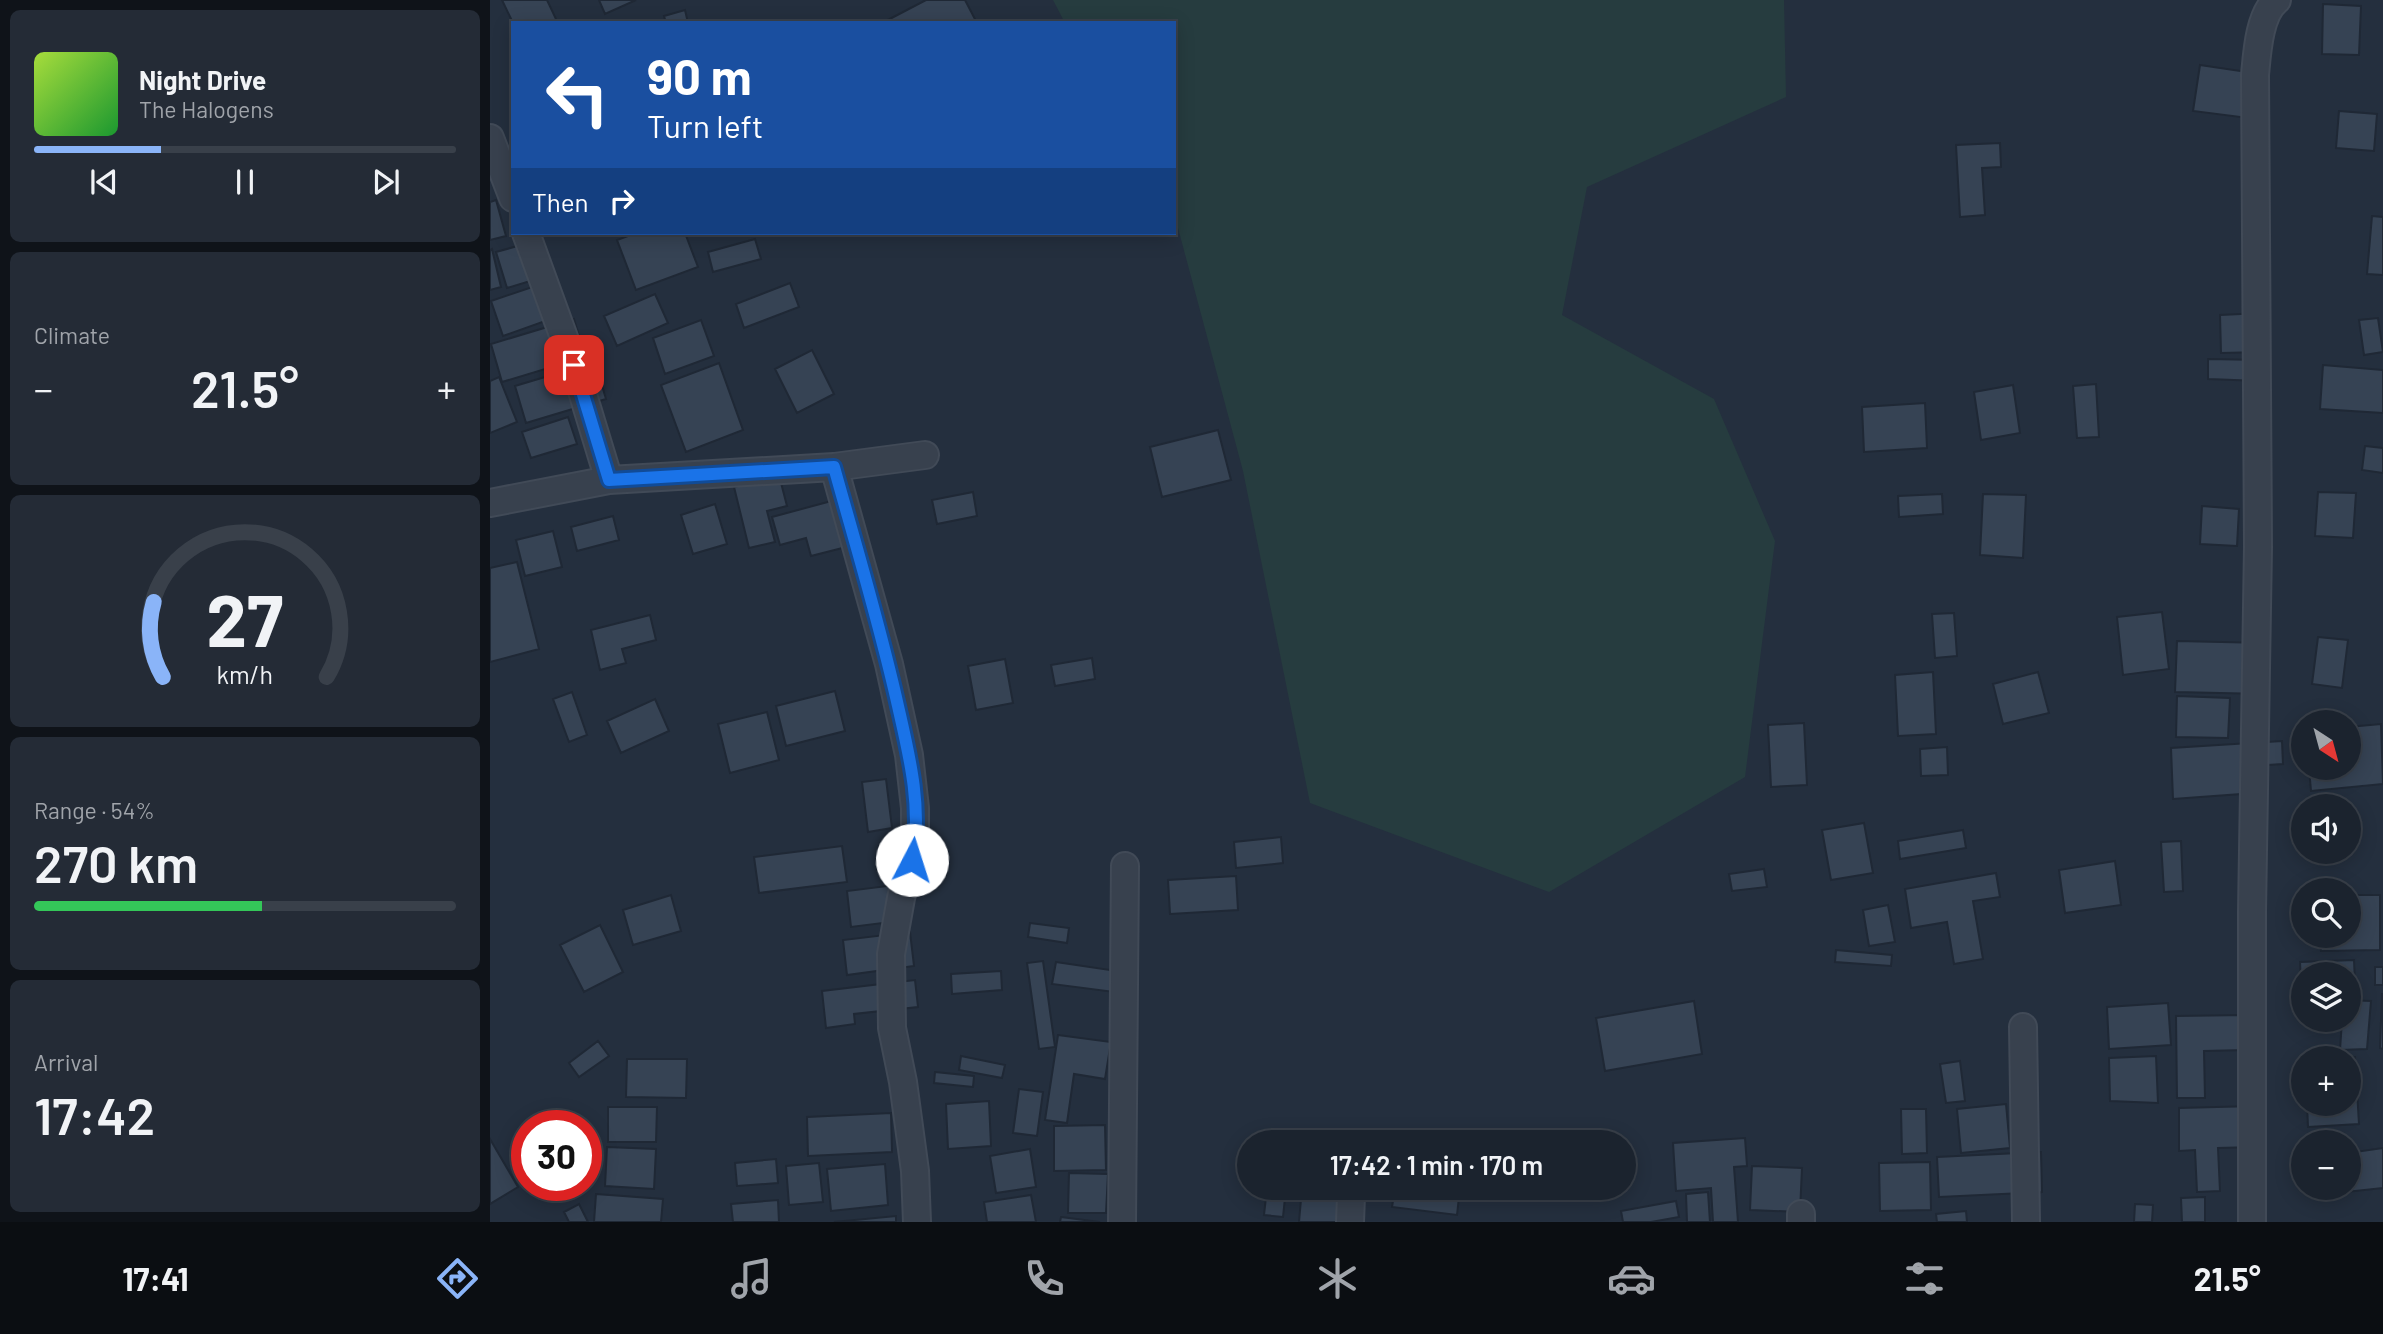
<!DOCTYPE html>
<meta charset="utf-8">
<style>
:root{--surface:#1b232e;--page:#242b36;--text:#f1f3f6;--muted:#a0a4aa;--line:#39404a;--accent:#8ab4f8}
body{margin:0;font-family:Barlow,sans-serif;background:var(--page);color:var(--text);height:100vh;display:flex;flex-direction:column;font-size:26px;white-space:nowrap}
*{box-sizing:border-box;margin:0}
p{font-size:23px;color:var(--muted)}
.icon{flex:none;width:38px;height:38px;fill:none;stroke:currentColor;stroke-width:2;stroke-linecap:round;stroke-linejoin:round}
.map{position:relative;flex:1;overflow:hidden}
.panel{display:flex;flex-direction:column;gap:10px;padding:10px;background:#0f1319;width:490px}
.panel>*{flex:none}
.guide{position:absolute;left:21px;top:21px;width:665px;height:214px;border-radius:0px;box-shadow:0 4px 18px #0003,0 0 0 2px var(--line);background:#1a4fa0;color:#fff;overflow:hidden}
.needle{width:46px;rotate:144deg}
.controls{position:absolute;left:1801px;top:710px;display:grid;gap:14px}
.controls a{display:grid;place-items:center;width:70px;height:70px;border-radius:50%;background:var(--surface);box-shadow:0 4px 18px #0003,0 0 0 2px var(--line);font-size:35px}
.speed{position:absolute;left:21px;top:1110px;display:flex;gap:14px;font-size:35px;font-weight:700;text-align:center}
.speed>*{display:grid;place-content:center;width:91px;height:91px;border-radius:50%;background:var(--surface);box-shadow:0 4px 18px #0003,0 0 0 2px var(--line);line-height:1}
.speed .limit{border:10px solid #d22;background:#fff;color:#111}
.pin{position:absolute;display:grid;place-items:center;width:60px;height:60px;color:#fff;margin:-30px;border-radius:14px;box-shadow:0 4px 10px #0006}
.me{position:absolute;width:77px;margin:-38px;rotate:5deg;stroke-linejoin:round;filter:drop-shadow(0 0 5px #0008)}
.turn{display:flex;align-items:center;gap:24px;height:147px;padding:0 21px;font-size:32px}
.turn .icon{width:91px;height:91px;stroke-width:2.5}
.turn b{display:block;font-size:49px;line-height:60px}
.then{display:flex;align-items:center;height:66px;padding:0 21px;background:#0003;gap:14px;font-size:26px}
.big{font-size:52px;font-weight:600;line-height:1.1}
.panel .card{flex:1;display:flex;flex-direction:column;justify-content:center;gap:10px;min-width:0;padding:0 24px;border-radius:10px;background:var(--page)}
.panel .dial{align-items:center;gap:0}
.dial svg{height:182px;overflow:visible;fill:none;stroke:var(--line);stroke-width:7;stroke-linecap:round;text-anchor:middle}
.dial text{fill:var(--text);stroke:none}
.song{display:flex;align-items:center;gap:21px}
.cover{width:84px;height:84px;border-radius:10px;background:linear-gradient(135deg,hsl(80 70% 55%),hsl(130 70% 35%))}
.played{height:7px;border-radius:4px;background:linear-gradient(90deg,var(--accent) 30%,var(--line) 30%)}
.keys{display:flex;justify-content:space-around;direction:ltr}
.heat{display:flex;justify-content:space-between;align-items:center;font-size:38px;direction:ltr}
.charge{height:10px;border-radius:5px;background:linear-gradient(90deg,#34c759 54%,var(--line) 0)}
.trip{position:absolute;left:747px;top:1130px;width:399px;height:70px;border-radius:35px;background:var(--surface);box-shadow:0 4px 18px #0003,0 0 0 2px var(--line);font-weight:600;line-height:70px;text-align:center}
.tab-bar{display:flex;height:112px;justify-content:space-around;align-items:center;background:#0b0e12;color:var(--muted)}
.tab-bar .icon{width:49px;height:49px}
.tab-bar .active{color:var(--accent)}
.tab-bar b{font-size:32px;color:var(--text)}
main{display:flex;flex:1;min-height:0}
.map>svg:first-child{display:block}
.green{fill:#263c3f}
.building{fill:#364354;stroke:#1f2835;stroke-width:2}
.lines{fill:none;stroke-linecap:round;stroke-linejoin:round}
.minor-casing{stroke:#414a57;stroke-width:30}
.minor{stroke:#38414e;stroke-width:26}
.route-casing{stroke:#114b97;stroke-width:18}
.route{stroke:#1a73e8;stroke-width:12}
</style>
<main>
<section class="panel">
<div class="card">
<div class="song"><i class="cover"></i><div><b>Night Drive</b><p>The Halogens</p></div></div>
<div class="played"></div>
<div class="keys"><svg class="icon" aria-label="previous" viewBox="0 0 24 24"><path d="M18 5L8 12l10 7zM5 5v14"/></svg><svg class="icon" aria-label="pause" viewBox="0 0 24 24"><path d="M8 5v14M16 5v14"/></svg><svg class="icon" aria-label="next" viewBox="0 0 24 24"><path d="M6 5l10 7-10 7zM19 5v14"/></svg></div>
</div>
<div class="card"><p>Climate</p>
<div class="heat"><a>−</a><b class="big">21.5°</b><a>+</a></div>
</div>
<div class="card dial"><svg viewBox="0 0 100 80">
<path d="M14 69A42 42 0 1 1 86 69"/>
<path d="M14 69A42 42 0 0 1 10 36" stroke="#8ab4f8"/>
<text x="50" y="56" font-size="32" font-weight="700">27</text>
<text x="50" y="72" font-size="11">km/h</text>
</svg></div>
<div class="card"><p>Range · 54%</p><b class="big">270 km</b><div class="charge"></div></div>
<div class="card"><p>Arrival</p><b class="big">17:42</b></div>
</section>
<div class="map">
<svg width="1893" height="1222" viewBox="0 0 1893 1222">
<rect width="100%" height="100%" fill="#242f3e"/>
<path class="green" d="M563,0H1294L1296,97L1097,187L1072,315L1224,399L1285,541L1255,777L1059,892L820,803L753,471L688,228L684,220V23H575Z"/>
<path class="building" d="M12,0H57L66,19L59,23H23Z
M109,0H146L115,14Z
M436,0H475L487,23H392Z
M1833,4L1871,6L1869,55L1832,54Z
M195,10L198,23H176L174,16Z
M1710,65L1764,73L1758,118L1703,111Z
M1849,111L1887,114L1884,151L1846,148Z
M1510,143L1511,167L1492,168L1495,215L1470,217L1466,145Z
M6,200L16,236L0,240V202Z
M1882,216L1893,217V275L1877,274Z
M146,233H195L208,267L146,290L127,240Z
M265,239L271,259L223,272L218,252Z
M49,240L60,275L17,288L6,252Z
M2,249L11,287L0,290V250Z
M63,280L75,314L13,336L1,301Z
M300,283L309,307L254,328L246,304Z
M165,294L178,323L127,346L114,316Z
M1772,313L1773,352L1731,353L1730,315Z
M1888,318L1893,352L1874,355L1869,320Z
M84,319L95,357L12,382L1,344Z
M211,320L224,356L175,374L163,338Z
M322,350L344,394L307,413L285,369Z
M1718,359L1770,360V381L1718,379Z
M105,362L116,399L36,423L25,386Z
M229,363L253,430L196,452L171,385Z
M1833,365L1893,370V413L1830,409Z
M9,377L27,422L0,433V381Z
M1606,384L1609,437L1587,438L1583,386Z
M1523,385L1530,433L1491,440L1484,392Z
M1435,403L1437,448L1374,452L1372,407Z
M78,417L87,444L41,458L32,432Z
M728,430L741,480L672,497L660,447Z
M1875,446L1893,448V473L1872,470Z
M289,475L297,506L277,511L285,542L259,548L244,487Z
M483,492L487,516L447,524L442,500Z
M1828,492L1866,493L1863,538L1825,536Z
M1452,494L1453,514L1409,517L1408,496Z
M1493,494L1536,495L1533,558L1490,555Z
M360,496L372,543L321,556L316,538L290,545L282,517Z
M225,504L237,544L203,554L191,515Z
M1712,506L1749,509L1747,546L1710,544Z
M123,516L129,540L87,551L81,527Z
M63,531L72,567L35,576L26,540Z
M27,562L49,649L0,662V568Z
M1672,612L1679,669L1633,675L1627,617Z
M1464,613L1467,656L1445,658L1442,614Z
M160,615L166,640L132,649L136,663L110,670L101,630Z
M1828,637L1858,640L1852,688L1822,684Z
M1687,641L1776,643L1775,694L1685,692Z
M602,658L605,679L565,686L561,665Z
M515,659L523,703L486,710L478,666Z
M1443,672L1446,734L1408,736L1405,675Z
M1548,672L1559,713L1513,724L1503,684Z
M345,691L355,731L296,746L286,706Z
M82,692L97,735L79,742L63,699Z
M1687,696L1740,698L1738,738L1686,737Z
M165,699L179,731L131,753L117,721Z
M277,712L289,760L240,773L228,724Z
M1314,723L1317,785L1281,787L1278,725Z
M1891,724L1893,784L1821,791L1819,768H1858V727Z
M1792,741L1793,764L1763,766L1765,793L1683,799L1681,748Z
M1457,747L1458,775L1431,776L1430,749Z
M396,779L402,828L378,832L372,782Z
M1374,823L1383,873L1341,880L1332,830Z
M1473,830L1476,848L1410,859L1408,841Z
M791,837L793,863L746,868L744,842Z
M1691,841L1693,891L1674,892L1671,842Z
M352,846L357,882L269,893L264,857Z
M1625,861L1631,905L1575,913L1569,870Z
M1274,869L1277,887L1242,891L1239,874Z
M1506,873L1510,897L1483,901L1493,959L1464,964L1457,922L1421,928L1415,889Z
M746,876L748,910L680,914L678,880Z
M405,885L409,921L361,927L357,891Z
M181,895L191,931L143,945L133,910Z
M1858,895H1890V950L1831,951L1830,936H1858Z
M1398,905L1405,942L1379,946L1373,910Z
M540,923L579,928L577,943L538,937Z
M110,925L133,972L94,992L70,945Z
M420,932L424,966L357,975L353,940Z
M1346,950L1402,955L1401,966L1345,962Z
M1864,960L1865,982H1858V975H1813V983H1811L1810,962Z
M553,961L565,1047L549,1049L537,963Z
M566,962L627,971L624,992L562,984Z
M1885,967H1893V985H1885Z
M511,971L512,990L462,994L461,974Z
M425,980L428,1007L364,1014L365,1024L336,1028L332,991Z
M1892,994H1893V1049L1890,1048Z
M1858,1000L1881,1001L1877,1049L1850,1050L1852,1020H1858Z
M1204,1001L1212,1054L1115,1071L1106,1018Z
M1678,1003L1681,1045L1619,1049L1617,1007Z
M1756,1015V1050L1714,1051L1715,1098H1687L1686,1016Z
M568,1035L621,1042L615,1079L584,1074L577,1123L555,1120Z
M108,1041L119,1056L89,1077L79,1063Z
M471,1056L515,1065L512,1078L469,1070Z
M1666,1056L1668,1103L1620,1101L1619,1058Z
M1865,1057L1869,1124L1818,1127L1817,1104H1858V1059H1829Z
M137,1059H197L196,1098L136,1097Z
M1470,1061L1475,1101L1456,1103L1450,1064Z
M445,1072L484,1076L483,1087L444,1083Z
M529,1089L553,1092L547,1136L523,1133Z
M499,1101L501,1146L458,1149L456,1104Z
M1516,1104L1520,1148L1471,1153L1467,1109Z
M1765,1106L1766,1147L1728,1148L1730,1191L1707,1192L1705,1150L1689,1151V1108Z
M118,1107H167L166,1142H118Z
M1411,1109H1436L1437,1153L1412,1154Z
M401,1113L402,1152L318,1156L317,1117Z
M615,1125L616,1170L564,1171V1126Z
M1255,1138L1257,1166L1244,1167L1248,1222H1223L1221,1188L1186,1191L1183,1143Z
M0,1139L28,1187L0,1204Z
M117,1147L166,1149L164,1189L115,1186Z
M1893,1148V1188L1856,1192L1855,1188H1858V1153Z
M540,1149L546,1187L506,1193L500,1156Z
M1551,1152L1552,1192L1449,1197L1447,1157Z
M286,1159L288,1183L247,1186L245,1163Z
M1440,1162L1441,1210L1390,1211L1389,1163Z
M329,1163L333,1202L299,1205L296,1166Z
M395,1164L398,1205L341,1211L337,1169Z
M1262,1166L1312,1168L1310,1212L1260,1210Z
M579,1173L618,1174L616,1213H578Z
M777,1188H796L793,1217L774,1215Z
M812,1188H858L855,1222H809Z
M905,1188H970L967,1215L902,1207Z
M1218,1192L1220,1222H1197L1196,1194Z
M106,1194L173,1199L171,1222H104Z
M541,1195L546,1222H497L494,1202Z
M1715,1197V1222H1692L1691,1198Z
M288,1200L289,1222H243L241,1204Z
M1186,1201L1189,1217L1161,1222H1133L1131,1211Z
M89,1204L98,1222H79L74,1212Z
M1645,1204L1663,1205L1662,1222H1644Z
M1476,1211L1477,1222H1447L1446,1214Z
M406,1216V1222H344Z
M571,1217L610,1222H570Z"/>
<g class="lines">
<g class="minor-casing">
<path id="minor" d="M0,138L23,198
M36,233L84,365L119,480
M344,467L399,664L419,755L425,808V845L411,898L401,954L402,1028L413,1082L425,1171L427,1222
M0,503L119,480L344,467L435,455
M1533,1027L1536,1222
M632,1222L635,866
M860,1222L861,1196
M1311,1222V1214
M1762,1222V911L1768,547L1765,75C1767,54 1769,14 1787,0"/>
</g>
<use href="#minor" class="minor"/>
</g>
<g class="lines">
<g class="route-casing">
<path id="route" d="M84,365L119,480L344,467C366,546 390,625 408,706C419,754 433,810 422,860"/>
</g>
<use href="#route" class="route"/>
</g>
</svg>
<div class="controls">
<a><svg class="needle" viewBox="-14 -14 28 28"><path d="M0-13l5 13h-10z" fill="#e53935"/><path d="M0 13l5-13h-10z" fill="#a0a4aa"/></svg></a>
<a><svg class="icon" aria-label="sound" viewBox="0 0 24 24"><path d="M4 9h4l5-4v14l-5-4H4zM17 9q2 3 0 6"/></svg></a>
<a><svg class="icon" aria-label="search" viewBox="0 0 24 24"><circle cx="10" cy="10" r="6"/><path d="M15 15l6 6"/></svg></a>
<a><svg class="icon" aria-label="layers" viewBox="0 0 24 24"><path d="M12 4l9 5-9 5-9-5zM3 14l9 5 9-5"/></svg></a>
<a>+</a>
<a>−</a>
</div>
<div class="speed"><div class="limit">30</div></div>
<div class="pin" style="left:84px;top:365px;background:#d93025"><svg class="icon" aria-label="arrive" viewBox="0 0 24 24"><path d="M6 21V4h12l-3 4 3 4H6"/></svg></div>
<svg class="me" style="left:422px;top:860px" viewBox="-20 -20 40 40"><circle r="19" fill="#fff"/><path d="M0-13L10 11 0 6-10 11z" fill="#1a73e8"/></svg>
<div class="trip">17:42 · 1 min · 170 m</div>
<div class="guide">
<div class="turn"><svg class="icon" aria-label="left" viewBox="0 0 24 24"><path d="M17 20v-9H6M10 6l-5 5 5 5"/></svg><div><b>90 m</b>Turn left</div></div>
<div class="then">Then<svg class="icon" aria-label="right" viewBox="0 0 24 24"><path d="M7 20v-9h11M14 6l5 5-5 5"/></svg></div>
</div>
</div>
</main>
<nav class="tab-bar">
<b>17:41</b>
<svg class="icon active" aria-label="directions" viewBox="0 0 24 24"><path d="M12 3l9 9-9 9-9-9zM9 14v-3h6M13 9l2 2-2 2"/></svg>
<svg class="icon" aria-label="music" viewBox="0 0 24 24"><path d="M9 18V5l10-2v13"/><circle cx="6" cy="18" r="3"/><circle cx="16" cy="16" r="3"/></svg>
<svg class="icon" aria-label="phone" viewBox="0 0 24 24"><path d="M5 4h4l2 5-3 2q2 4 5 5l2-3 5 2v4C11 20 4 13 5 4z"/></svg>
<svg class="icon" aria-label="climate" viewBox="0 0 24 24"><path d="M12 3v18M4 7l16 10M4 17L20 7"/></svg>
<svg class="icon" aria-label="car" viewBox="0 0 24 24"><path d="M5 17H2v-5l4-1 3-4h7l3 4 3 1v5h-3M9 17h6M6 11h13"/><circle cx="7" cy="17" r="2"/><circle cx="17" cy="17" r="2"/></svg>
<svg class="icon" aria-label="filters" viewBox="0 0 24 24"><path d="M4 7h16M4 17h16"/><circle cx="9" cy="7" r="2"/><circle cx="15" cy="17" r="2"/></svg>
<b>21.5°</b>
</nav>
